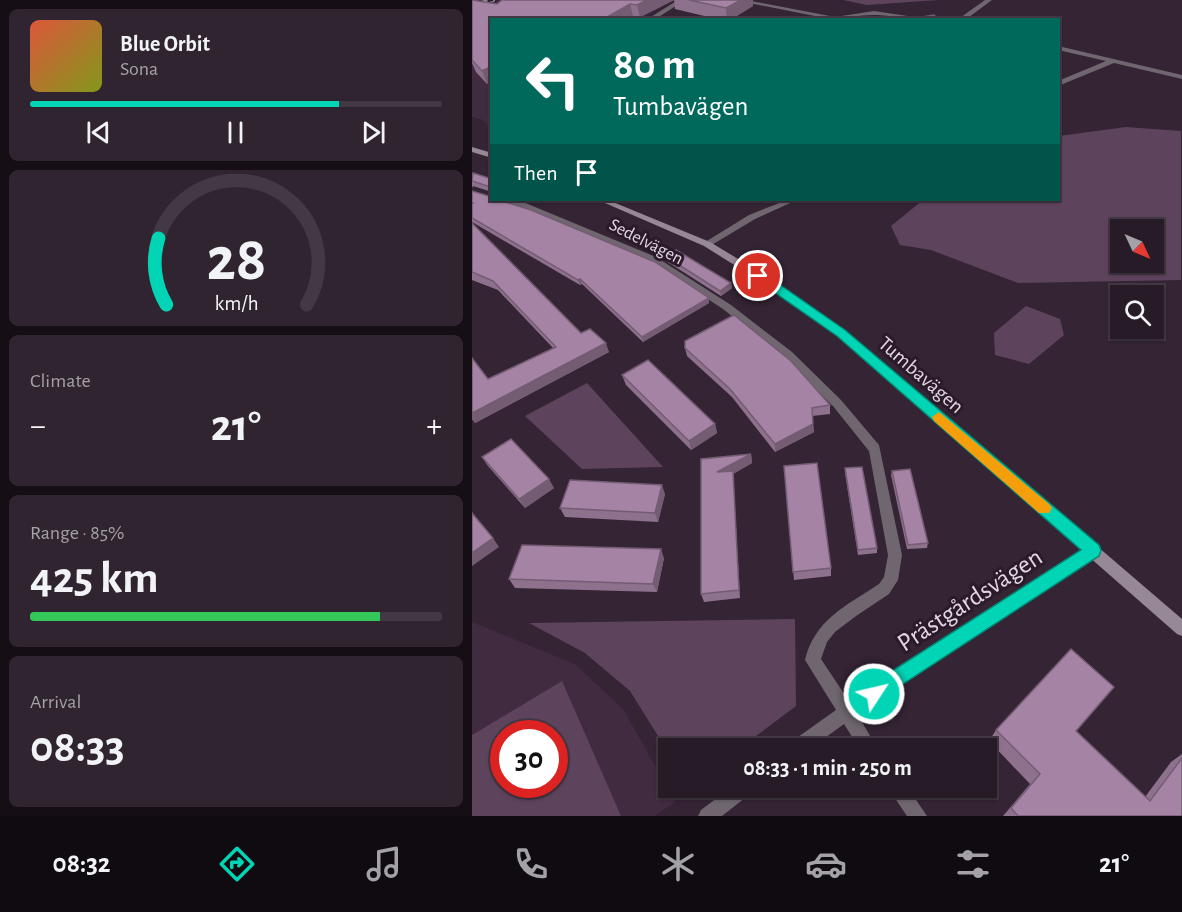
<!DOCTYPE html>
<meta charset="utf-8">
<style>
:root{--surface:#271b27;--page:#2f242f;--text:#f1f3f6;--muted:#a4a1a7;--line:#433944;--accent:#01d5b6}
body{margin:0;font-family:"Alegreya Sans",sans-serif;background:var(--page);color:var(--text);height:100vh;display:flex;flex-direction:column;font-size:22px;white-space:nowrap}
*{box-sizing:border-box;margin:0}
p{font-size:20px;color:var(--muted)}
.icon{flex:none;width:33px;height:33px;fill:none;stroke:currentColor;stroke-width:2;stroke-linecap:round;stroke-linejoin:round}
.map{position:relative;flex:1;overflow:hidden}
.details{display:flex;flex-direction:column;gap:9px;padding:9px;background:#150f15;width:472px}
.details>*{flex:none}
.top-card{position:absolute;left:18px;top:18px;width:570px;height:183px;border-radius:0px;box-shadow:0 2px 4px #0004,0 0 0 2px var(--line);background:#00695c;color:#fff;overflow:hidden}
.needle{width:39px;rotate:134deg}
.buttons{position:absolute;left:638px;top:219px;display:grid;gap:12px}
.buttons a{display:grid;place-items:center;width:54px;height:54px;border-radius:0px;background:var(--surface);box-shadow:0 2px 4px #0004,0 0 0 2px var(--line);font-size:30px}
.speed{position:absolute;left:18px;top:720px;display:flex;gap:12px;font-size:30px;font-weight:700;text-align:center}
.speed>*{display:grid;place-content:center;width:78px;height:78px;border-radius:50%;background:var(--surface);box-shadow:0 2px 4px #0004,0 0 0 2px var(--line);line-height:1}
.speed .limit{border:9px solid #d22;background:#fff;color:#111}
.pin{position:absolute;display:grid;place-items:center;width:51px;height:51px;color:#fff;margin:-26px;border:3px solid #fff;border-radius:50%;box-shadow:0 2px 6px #0007}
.me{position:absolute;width:66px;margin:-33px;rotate:55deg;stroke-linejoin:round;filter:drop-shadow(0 0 4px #0008)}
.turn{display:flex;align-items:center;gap:21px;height:126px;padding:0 24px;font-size:27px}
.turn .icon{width:78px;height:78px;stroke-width:2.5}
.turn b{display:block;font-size:42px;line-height:51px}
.then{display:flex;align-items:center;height:57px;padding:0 24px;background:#0003;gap:12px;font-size:22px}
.big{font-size:45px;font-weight:700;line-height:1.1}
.details .tile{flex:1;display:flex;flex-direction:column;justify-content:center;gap:9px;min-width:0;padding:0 21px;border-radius:9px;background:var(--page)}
.details .dial{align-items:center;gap:0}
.dial svg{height:156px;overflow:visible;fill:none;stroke:var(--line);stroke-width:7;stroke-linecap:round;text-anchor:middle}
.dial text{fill:var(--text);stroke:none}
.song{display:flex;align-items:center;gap:18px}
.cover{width:72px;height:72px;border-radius:9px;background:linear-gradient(135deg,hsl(10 70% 55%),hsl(70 70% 35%))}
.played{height:6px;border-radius:3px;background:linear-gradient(90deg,var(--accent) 75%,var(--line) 75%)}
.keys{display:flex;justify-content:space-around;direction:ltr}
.heat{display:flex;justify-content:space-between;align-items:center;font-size:33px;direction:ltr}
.charge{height:9px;border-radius:4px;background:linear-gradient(90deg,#34c759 85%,var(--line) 0)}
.trip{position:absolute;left:186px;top:738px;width:339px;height:60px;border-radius:0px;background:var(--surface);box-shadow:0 2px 4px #0004,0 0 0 2px var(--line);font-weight:700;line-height:60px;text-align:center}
.tab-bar{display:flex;height:96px;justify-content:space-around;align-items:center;background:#100b10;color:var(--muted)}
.tab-bar .icon{width:42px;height:42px}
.tab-bar .on{color:var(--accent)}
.tab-bar b{font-size:27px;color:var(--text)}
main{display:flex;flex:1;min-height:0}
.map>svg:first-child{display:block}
.built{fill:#412b41;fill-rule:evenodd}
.green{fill:#5e435d;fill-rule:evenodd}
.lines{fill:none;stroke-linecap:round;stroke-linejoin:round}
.street{fill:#6f666f;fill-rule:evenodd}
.secondary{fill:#968895;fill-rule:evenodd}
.rail-casing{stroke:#938693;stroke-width:4}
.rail{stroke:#2a1a2a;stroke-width:2;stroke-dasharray:8;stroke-linecap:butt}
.wall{fill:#8e718d}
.shaded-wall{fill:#745c73}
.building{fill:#a583a4;stroke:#745c73;stroke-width:1.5}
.route{fill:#01d5b6;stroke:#018a76;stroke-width:1.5}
.slow{fill:#f59e0b}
.labels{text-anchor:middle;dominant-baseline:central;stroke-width:6;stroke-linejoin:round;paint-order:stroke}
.far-street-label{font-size:18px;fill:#e2d7e1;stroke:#2a1a2a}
.street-label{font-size:21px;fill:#e2d7e1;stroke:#2a1a2a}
.near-street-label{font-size:26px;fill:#e2d7e1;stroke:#2a1a2a}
</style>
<main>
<section class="details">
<div class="tile">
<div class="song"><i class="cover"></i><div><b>Blue Orbit</b><p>Sona</p></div></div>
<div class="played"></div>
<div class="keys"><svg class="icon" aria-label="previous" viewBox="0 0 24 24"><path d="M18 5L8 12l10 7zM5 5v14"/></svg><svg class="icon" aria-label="pause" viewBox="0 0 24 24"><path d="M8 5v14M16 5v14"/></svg><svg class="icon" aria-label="next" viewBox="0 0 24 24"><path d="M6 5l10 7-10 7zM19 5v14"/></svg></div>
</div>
<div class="tile dial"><svg viewBox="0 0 100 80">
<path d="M14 69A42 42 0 1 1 86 69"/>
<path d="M14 69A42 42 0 0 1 10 35" stroke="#01d5b6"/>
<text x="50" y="56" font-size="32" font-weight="700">28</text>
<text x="50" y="72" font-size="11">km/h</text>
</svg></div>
<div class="tile"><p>Climate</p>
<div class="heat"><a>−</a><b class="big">21°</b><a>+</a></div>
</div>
<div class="tile"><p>Range · 85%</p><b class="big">425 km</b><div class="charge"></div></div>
<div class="tile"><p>Arrival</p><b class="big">08:33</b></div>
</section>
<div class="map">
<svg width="710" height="816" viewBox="0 0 710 816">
<rect width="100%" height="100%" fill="#342434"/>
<path class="built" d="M29,0H201L169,19L20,20L19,128L11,120L0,117V7Z
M0,622L103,664L152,710L203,802L183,816H0ZM32,734H82V784H32Z"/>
<path class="green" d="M371,0H467L395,5Z
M654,127L709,131V280L546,283L459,250L428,245L419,226L451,200H586L587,136ZM648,230H681V262H648Z
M554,306L588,319L592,335L557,364L523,355L522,333Z
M115,383L191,467L110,469L53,416Z
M323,619L324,706L268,748H196V752L158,691L113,653L57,623Z
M90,681L149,816H0V735ZM32,734H82V784H32Z"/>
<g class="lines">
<path class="street" d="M206,0H213L182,20H174Z
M262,0H274L363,17L402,11L463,20C443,20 424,16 405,15C387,14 369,20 351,20L353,18Z
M513,0H520L493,20H485Z
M586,46L710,75V79L642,63L586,86V81L634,61L586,50Z
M25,200H39L51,202L184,257L259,305L320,352L369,400L407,445L430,555L426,580L417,594L384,616L363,632L355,642L349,659L377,701L409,678L616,547L621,545L626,547L628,551L626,555L421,690L386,715L405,748H387L372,724L339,748H317L319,742L364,710L333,660C343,619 374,606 407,584L412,577L416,555L397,451L361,406L312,358L251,309L178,261L45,206Z
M315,200H325L283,219L238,246L235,247L230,244L277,215Z
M258,788H281L278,794L250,816H226L229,810Z
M416,788H436L455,816H435Z"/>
<path class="secondary" d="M0,147L20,153V158L0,152Z
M126,200H136L238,242L291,274L373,330L710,619V636L705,634L365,336L283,278L232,246Z"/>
<g class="rail-casing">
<path id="rail" d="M0,5L21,0"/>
</g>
<use href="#rail" class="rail"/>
</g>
<path class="wall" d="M0,0L25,4L30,0H202L168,17L161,16L155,20H20L15,84L4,72L0,63Z
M202,0H281V6L258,20H249L203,9Z
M0,174L20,179V192L1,186L0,188Z
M0,191L237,303L171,342L110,284L108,285L0,222Z
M0,223L109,333L137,352L3,423L0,419V358L16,379L81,348L26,290L0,280Z
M193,256L259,283L260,288L249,296L194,261Z
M213,348L358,405V414L340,416L342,432L303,452L260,397L215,356Z
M150,375L243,424L245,433L219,450L154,385Z
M279,454L280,463L261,474L268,598L232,602L229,594V459Z
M10,457L82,488L53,508L16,466Z
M312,466L359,568V576L322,580Z
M373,468L405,548V553L386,555L373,473Z
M420,471L456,543L455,548L435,549L419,475Z
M193,494L186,522L93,517L88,508Z
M192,558L185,592L43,588L37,579Z
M524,730L604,731L673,797L699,762L710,754V816H531L558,784L517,741Z"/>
<path class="shaded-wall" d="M175,0H202L168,17L165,5Z
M269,0H281V6L258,20H255L254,8Z
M158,4L161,16L155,20H130Z
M20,66V82L15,84L10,71Z
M108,279L110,284L108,285L106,280Z
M259,283L260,288L249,296L248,291Z
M237,298V303L171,342L170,337Z
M134,343L137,352L3,423L0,418V413Z
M243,424L245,433L219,450L217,441Z
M341,424L342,432L303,452V444Z
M279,454L280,463L261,474L268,598L245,472Z
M77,479L82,488L53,508L47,499Z
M190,485L193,494L186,522L183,513Z
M21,538L27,547L0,566V553Z
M189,549L192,558L185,592L181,584Z"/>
<path class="building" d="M0,0L25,4L30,0H175L165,5L158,4L130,20H20V66L10,71L0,60Z
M217,0H269L254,8Z
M462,15L467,20H432Z
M1,173L20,179V189L19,187L0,181Z
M0,191L20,197V200H27L59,210L183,262L237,298L170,337L108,279L106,280L0,218V204L2,203H0Z
M0,223L109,333L118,329L134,343L0,413V358L16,379L84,347L21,281L0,272Z
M204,250L259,283L248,291L193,256Z
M262,315L319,361L358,405L340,408L341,424L303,444L258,389L213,348V341Z
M176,360L243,424L217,441L150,375Z
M39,439L77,479L47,499L10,457Z
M279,454L245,472L261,471L267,590L229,594V459Z
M345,463L359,568L321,572L312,466Z
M390,467L405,548L386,550L373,468Z
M438,469L456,543L436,545L420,471Z
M98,480L190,485L183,513L88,508Z
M0,513L21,538L0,553Z
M50,545L189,549L181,584L37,579Z
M599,649L642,687L604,731L678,801L710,758V816H546L539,808L568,774L524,730Z"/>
<path class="route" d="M282,273H291L373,330L627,545L629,550L627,556L402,703L395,700L392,694L395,687L609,550L365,336L282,278Z"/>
<path class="slow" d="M467,412L577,504L580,508L577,513H567L462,421L460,417Z"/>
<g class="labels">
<g class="far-street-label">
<text transform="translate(174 242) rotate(27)">Sedelvägen</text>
</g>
<g class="street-label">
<text transform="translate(449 375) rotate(41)">Tumbavägen</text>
</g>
<g class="near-street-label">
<text transform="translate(498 600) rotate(-33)">Prästgårdsvägen</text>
</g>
</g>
</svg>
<div class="buttons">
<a><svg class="needle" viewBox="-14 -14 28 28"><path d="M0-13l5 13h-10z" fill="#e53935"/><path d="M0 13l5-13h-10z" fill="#a4a1a7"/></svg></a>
<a><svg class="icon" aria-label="search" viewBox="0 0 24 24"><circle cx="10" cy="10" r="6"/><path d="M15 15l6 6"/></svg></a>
</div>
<div class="speed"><div class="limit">30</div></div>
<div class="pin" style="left:286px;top:276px;background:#d93025"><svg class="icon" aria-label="arrive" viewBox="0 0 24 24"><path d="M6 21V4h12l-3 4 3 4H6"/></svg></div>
<svg class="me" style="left:402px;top:694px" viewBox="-20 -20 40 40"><circle r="17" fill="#01d5b6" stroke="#fff" stroke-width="3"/><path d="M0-11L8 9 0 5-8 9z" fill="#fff"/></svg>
<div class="trip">08:33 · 1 min · 250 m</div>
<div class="top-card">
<div class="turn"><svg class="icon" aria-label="left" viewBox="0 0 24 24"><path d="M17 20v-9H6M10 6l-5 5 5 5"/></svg><div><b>80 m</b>Tumbavägen</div></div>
<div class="then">Then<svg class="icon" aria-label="arrive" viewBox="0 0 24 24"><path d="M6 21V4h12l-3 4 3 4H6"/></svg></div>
</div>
</div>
</main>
<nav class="tab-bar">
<b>08:32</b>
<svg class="icon on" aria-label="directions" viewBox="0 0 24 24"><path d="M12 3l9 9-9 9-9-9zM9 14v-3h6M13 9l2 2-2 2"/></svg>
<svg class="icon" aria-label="music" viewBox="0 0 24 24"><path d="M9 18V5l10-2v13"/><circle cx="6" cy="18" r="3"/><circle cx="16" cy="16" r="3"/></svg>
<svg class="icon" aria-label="phone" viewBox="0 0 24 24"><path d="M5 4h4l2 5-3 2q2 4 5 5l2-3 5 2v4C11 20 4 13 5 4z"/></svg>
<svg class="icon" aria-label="climate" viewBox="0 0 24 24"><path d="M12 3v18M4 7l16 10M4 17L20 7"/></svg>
<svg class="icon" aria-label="car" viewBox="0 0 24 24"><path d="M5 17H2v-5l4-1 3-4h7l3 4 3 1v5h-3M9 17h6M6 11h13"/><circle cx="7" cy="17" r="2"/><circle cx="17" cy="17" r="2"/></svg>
<svg class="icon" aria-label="filters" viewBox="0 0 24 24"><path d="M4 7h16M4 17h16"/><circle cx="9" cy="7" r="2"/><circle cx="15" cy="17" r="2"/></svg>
<b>21°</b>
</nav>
